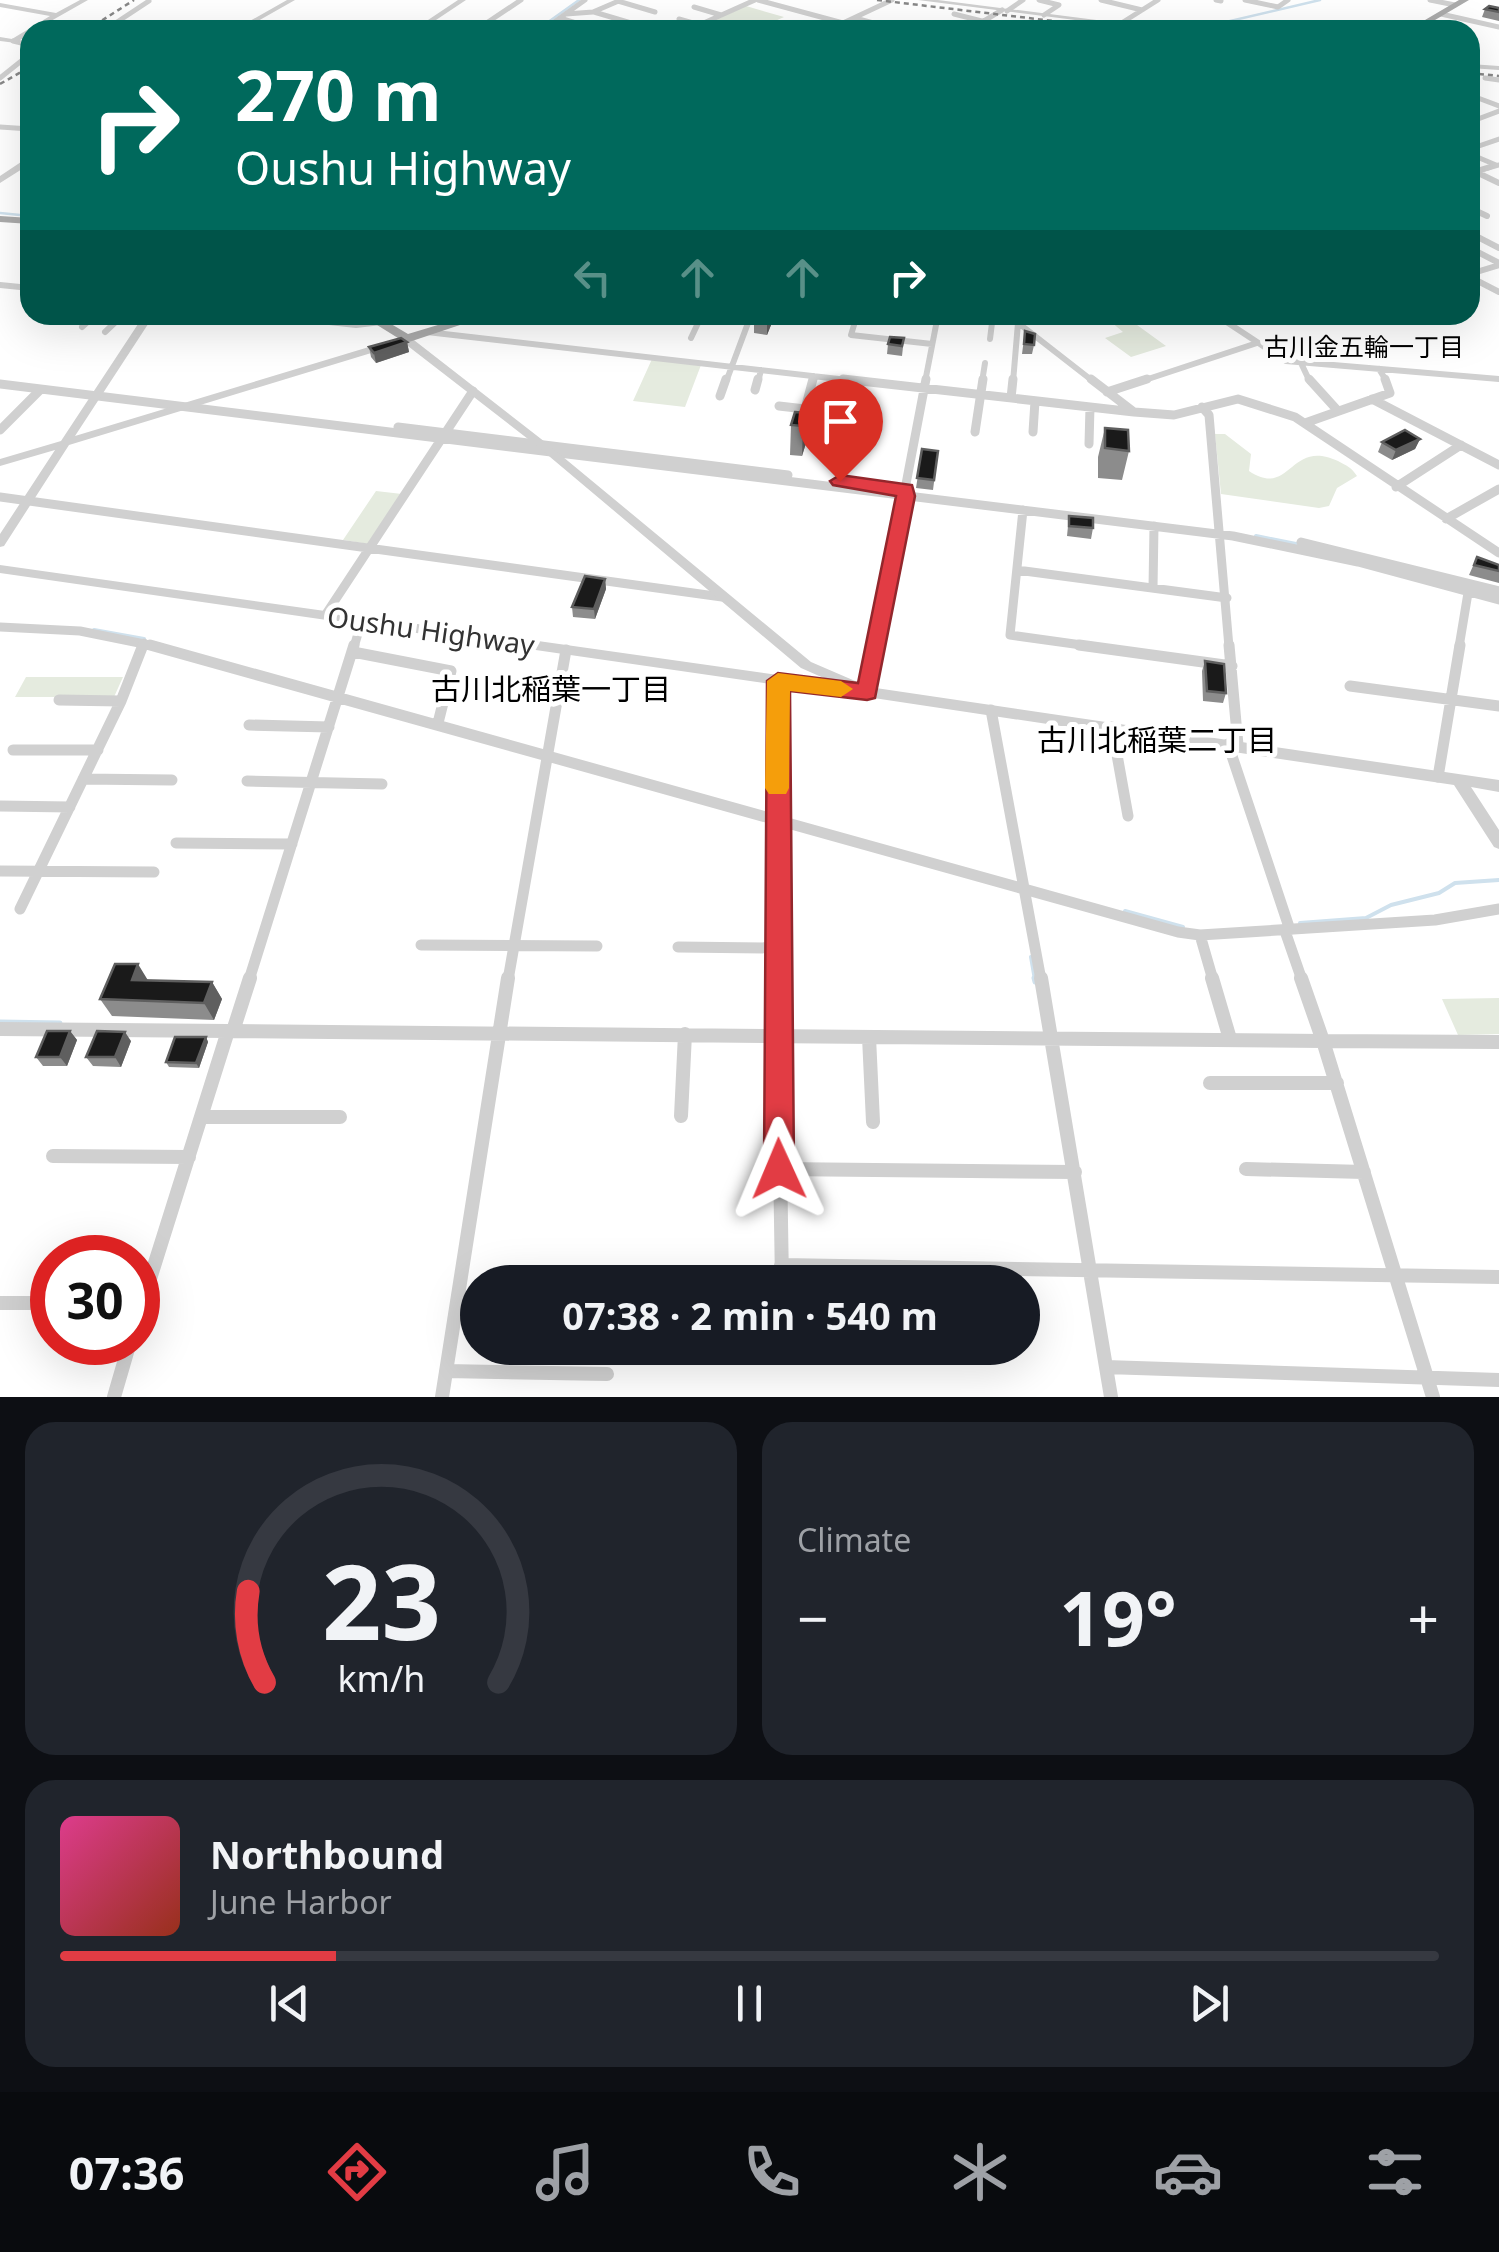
<!DOCTYPE html>
<meta charset="utf-8">
<style>
:root{--surface:#171b24;--page:#20242c;--text:#f1f3f6;--muted:#9ea1a6;--line:#363941;--accent:#e23c44}
body{margin:0;font-family:"Noto Sans","Noto Sans JP",sans-serif;background:var(--page);color:var(--text);height:100vh;display:flex;flex-direction:column;font-size:38px;white-space:nowrap}
*{box-sizing:border-box;margin:0}
p{font-size:32px;color:var(--muted)}
.icon{flex:none;width:55px;height:55px;fill:none;stroke:currentColor;stroke-width:2;stroke-linecap:round;stroke-linejoin:round}
.map{position:relative;height:1397px;overflow:hidden}
.panel{display:flex;flex-direction:column;gap:25px;padding:25px;background:#0d0f14;flex:1}
.panel>*{flex:none}
.top-card{position:absolute;left:20px;top:20px;width:1460px;height:305px;border-radius:30px;box-shadow:0 10px 40px #0002;background:#00695c;color:#fff;overflow:hidden}
.speed{position:absolute;left:30px;top:1235px;display:flex;gap:20px;font-size:50px;font-weight:700;text-align:center}
.speed>*{display:grid;place-content:center;width:130px;height:130px;border-radius:50%;background:var(--surface);box-shadow:0 10px 40px #0002;line-height:1}
.speed .limit{border:15px solid #d22;background:#fff;color:#111}
.pin{position:absolute;display:grid;place-items:center;width:85px;height:85px;color:#fff;margin:-102px -42px;border-radius:50% 50% 50% 0;rotate:-45deg;box-shadow:0 0 10px #0007}
.pin .icon{rotate:45deg}
.me{position:absolute;width:110px;margin:-55px;rotate:359deg;stroke-linejoin:round;filter:drop-shadow(0 0 8px #0008)}
.turn{display:flex;align-items:center;gap:35px;height:210px;padding:0 50px;font-size:45px}
.turn .icon{width:130px;height:130px;stroke-width:2.5}
.turn b{display:block;font-size:70px;line-height:85px}
.lanes{display:flex;align-items:center;height:95px;padding:0 50px;background:#0003;justify-content:center;gap:50px;direction:ltr}
.lanes .off{opacity:.35}
.big{font-size:75px;font-weight:700;line-height:1.1}
.panel .card{flex:1;display:flex;flex-direction:column;justify-content:center;gap:15px;min-width:0;padding:0 35px;border-radius:30px;background:var(--page)}
.panel .dial{align-items:center;gap:0}
.dial svg{height:260px;overflow:visible;fill:none;stroke:var(--line);stroke-width:7;stroke-linecap:round;text-anchor:middle}
.dial text{fill:var(--text);stroke:none}
.song{display:flex;align-items:center;gap:30px}
.cover{width:120px;height:120px;border-radius:15px;background:linear-gradient(135deg,hsl(330 70% 55%),hsl(10 70% 35%))}
.played{height:10px;border-radius:5px;background:linear-gradient(90deg,var(--accent) 20%,var(--line) 20%)}
.keys{display:flex;justify-content:space-around;direction:ltr}
.heat{display:flex;justify-content:space-between;align-items:center;font-size:55px;direction:ltr}
.panel .tiles{flex:1;display:grid;gap:25px;grid-template-columns:1fr 1fr}
.card:last-child{grid-column:span 2}
.trip{position:absolute;left:460px;top:1265px;width:580px;height:100px;border-radius:50px;background:var(--surface);box-shadow:0 10px 40px #0002;font-weight:700;line-height:100px;text-align:center}
.dock{display:flex;height:160px;justify-content:space-around;align-items:center;background:#090b0e;color:var(--muted)}
.dock .icon{width:70px;height:70px}
.dock .on{color:var(--accent)}
.dock b{font-size:45px;color:var(--text)}
.map>svg:first-child{display:block}
.green{fill:#e5ebdf}
.lines{fill:none;stroke-linecap:round;stroke-linejoin:round}
.stream-far2{stroke:#cfe1ed;stroke-width:2.5}
.stream-far1{stroke:#cfe1ed;stroke-width:4}
.stream{stroke:#cfe1ed;stroke-width:5}
.minor-far4{stroke:#d0d0d0;stroke-width:5}
.minor-far3{stroke:#d0d0d0;stroke-width:6}
.minor-far2{stroke:#d0d0d0;stroke-width:9}
.minor-far1{stroke:#d0d0d0;stroke-width:11}
.minor{stroke:#d0d0d0;stroke-width:14}
.tertiary{fill:#d0d0d0;fill-rule:evenodd}
.primary{fill:#ababab;fill-rule:evenodd}
.rail{stroke:#888;stroke-width:2.5;stroke-dasharray:5 4;stroke-linecap:butt}
.wall{fill:#8c8c8c}
.shaded-wall{fill:#5f5f5f}
.building{fill:#1a1a1a;stroke:#5f5f5f;stroke-width:2.5}
.route{fill:#e23c44;stroke:#93272c;stroke-width:2.5}
.slow{fill:#f59e0b}
.labels{text-anchor:middle;dominant-baseline:central;stroke-width:10;stroke-linejoin:round;paint-order:stroke}
.far-neighbourhood-label{font-size:25px;fill:#000;stroke:#fff}
.street-label{font-size:28px;fill:#333;stroke:#fff}
.neighbourhood-label{font-size:30px;fill:#000;stroke:#fff}
</style>
<div class="map">
<svg width="1499" height="1397" viewBox="0 0 1499 1397">
<rect width="100%" height="100%" fill="#fff"/>
<path class="green" d="M746,6L784,17C757,30 733,34 704,25Z
M1126,317L1166,346L1131,357L1105,338L1123,332L1110,321Z
M652,359L701,365L685,407L633,401Z
M1215,434H1225L1251,454L1249,471C1291,499 1289,438 1338,461C1347,466 1351,467 1357,476L1337,488L1329,506L1319,508L1221,494Z
M376,491L402,494L369,544L343,540Z
M26,677H123L114,697H15Z
M1499,998V1034L1458,1035L1442,999Z"/>
<g class="lines">
<path class="stream-far2" d="M1213,25L1320,0
M1198,28L1210,26
M537,30L579,0
M0,213L30,216"/>
<path class="stream-far1" d="M1256,536L1301,545
M94,630L144,639
M1125,911L1183,927
M1300,923L1366,918L1391,905L1439,893L1455,883L1499,880
M1031,957L1035,980"/>
<path class="stream" d="M1034,978L1035,982
M0,1022L60,1023"/>
<path class="minor-far4" d="M758,0L843,23L892,0
M1039,0L1059,5L1044,15
M1101,0L1142,10
M1216,0L1221,1
M1245,0L1278,7L1288,0
M1430,0L1455,5
M618,1L655,12
M694,7L721,15
M1007,11L1023,0
M594,12L631,23
M566,14L593,12L621,0
M954,14L1018,30
M1441,14L1499,27
M560,18L598,30
M855,18L899,30
M679,19L700,25
M489,22L537,30
M1120,24L1158,0
M786,25L805,30
M105,30L149,1
M476,30L521,0
M543,30L585,0
M688,30L755,0
M829,30L843,23L866,30
M969,30L1002,10
M13,41L30,45
M0,78L30,54
M1485,78L1499,80
M1470,95L1499,106
M1470,122L1499,111
M0,127L30,129
M1470,149L1499,139
M1470,154L1496,165
M1481,170L1499,165"/>
<path class="minor-far3" d="M1474,171L1499,183
M1470,173L1490,167
M1470,208L1487,216
M1470,233L1499,248
M1470,248L1499,263
M1470,274L1499,265
M1470,277L1499,292
M0,285L30,288
M267,315L356,325L381,322
M645,315L699,321L691,338
M857,315L851,335L932,344
M1008,315L1094,382
M1216,315L1286,361L1499,379
M82,327L95,315
M105,332L123,315
M427,332L865,382
M990,339L993,315
M1301,363L1310,382
M1379,369L1387,382
M726,382L751,315
M758,382L761,370
M812,382L814,376
M925,382L938,315
M982,382L985,363
M1013,382L1018,323
M1139,382L1257,343"/>
<path class="minor-far2" d="M843,379L1134,412
M1091,379L1134,412L1174,415L1238,399L1295,417L1499,553
M1309,379L1338,411
M0,384L1233,536L1358,562L1499,600
M755,390L758,379
M1107,392L1147,379
M720,396L726,379
M1011,398L1013,379
M1372,399L1499,465
M779,406L805,409L813,379
M1202,407L1209,415L1229,647
M1305,423L1390,393L1385,379
M398,427L788,475
M0,430L41,389
M975,432L983,379
M1033,432L1035,401
M1089,444L1090,407
M1396,487L1461,445
M0,497L722,597
M1023,510L1010,635L1096,647
M1446,519L1499,489
M1301,542L1499,591
M1017,570L1227,598
M1153,588L1154,526
M326,614L473,391
M0,627L80,631L159,647
M142,647L144,643
M354,647L362,620
M875,647L926,379
M1459,647L1468,593"/>
<path class="minor-far1" d="M150,645L1178,932L1200,935L1435,920L1499,909
M1079,645L1232,666
M1229,645L1238,745
M353,652L451,671L438,723
M1350,686L1499,706
M867,692L876,645
M59,700L121,701
M991,710L1041,980
M249,725L329,727
M1112,727L1128,816
M1228,744L1290,930
M13,750H98
M1438,777L1460,645
M83,779L172,780
M247,781L382,784
M0,806L70,807
M176,843L292,844
M0,871L154,872
M20,909L121,701L143,645
M1285,931L1302,980
M1200,935L1213,980
M421,945L597,946
M678,947L776,948
M249,980L354,645
M508,980L566,650
M777,980L779,681"/>
<path class="minor" d="M777,978L782,1282
M1041,978L1111,1397
M1212,978L1230,1039
M1301,978L1323,1041L1499,1042
M0,1029L1323,1041L1433,1397
M233,1031L250,978
M869,1037L873,1122
M1210,1083H1337
M681,1116L685,1034
M202,1117H340
M53,1156L189,1157
M779,1169L1075,1172
M1246,1169L1364,1172
M781,1265L1499,1277
M0,1303H52
M138,1317L228,1031
M1106,1367L1499,1380
M446,1371L607,1374
M114,1397L130,1342
M442,1397L508,978"/>
<path class="tertiary" d="M80,0H88L35,30H30V33L16,43L0,41V37L12,39L50,16L0,7V3L56,13Z
M287,0H295L242,30H234Z
M458,0H466L421,30H413Z
M918,0H938L1175,30H1154Z
M1470,64L1499,66V70L1470,68Z
M27,158H30V164L0,183V176Z
M144,315H154L75,436L402,337H410L545,442L811,662L869,687L1499,780V792L1471,787L1499,830V849L1494,847L1454,785L867,697L848,689L841,694L0,573V565L835,683L801,668L537,446L404,343L69,445L4,546L0,547V534L55,450L0,466V459L61,441Z"/>
<path class="primary" d="M1459,0H1469L1418,30H1408Z
M0,216L30,218V224L0,222Z
M361,315H376L408,334L471,315H490L406,343Z"/>
<path class="rail" d="M877,0L1129,30
M87,30L134,0
M1470,73L1499,76
M0,84L30,67"/>
</g>
<path class="wall" d="M1499,8V21L1482,17L1485,9Z
M754,315H775L767,335L754,333Z
M1025,331L1034,345L1032,354H1022Z
M904,338L902,356L887,354L888,344Z
M407,342L409,352L376,363L371,357L369,347Z
M807,413L806,443L802,456L790,455L791,425Z
M1105,428L1129,451L1122,480L1098,478V457Z
M1420,439L1415,449L1392,460L1378,452L1382,442Z
M922,449L938,451L933,490L916,488Z
M1069,516L1093,528L1091,539L1067,536Z
M1477,557L1499,565V583L1469,575Z
M605,579L606,589L595,619L573,617L572,607Z
M1205,661L1226,693L1223,703L1203,701L1202,671Z
M148,980L212,982L222,999L214,1020L112,1016L100,999Z
M70,1031L77,1040L67,1066H43L36,1057Z
M206,1037L208,1042L199,1068L169,1067L166,1062Z
M131,1041L121,1067L93,1066L86,1057Z"/>
<path class="shaded-wall" d="M767,315H775L767,335Z
M407,342L409,352L376,363L374,353Z
M807,413L806,443L802,456L803,426Z
M1420,439L1415,449L1392,460L1396,450Z
M605,579L606,589L595,619L594,609Z
M138,964L149,982L132,980Z
M212,982L222,999L214,1020L204,1003Z
M70,1031L77,1040L67,1066L60,1057Z
M125,1032L131,1041L121,1067L115,1057Z
M206,1037L208,1042L199,1068L196,1063Z"/>
<path class="building" d="M1489,6L1499,8V12L1485,9Z
M1025,331L1035,334L1034,345L1024,344Z
M890,337L904,338L902,346L888,344Z
M401,338L407,342L374,353L369,347Z
M795,412L807,413L803,426L791,425Z
M1105,428L1128,430L1129,451L1105,448Z
M1405,430L1420,439L1396,450L1382,442Z
M922,449L938,451L934,480L917,478Z
M1069,516L1093,518V528L1069,526Z
M1477,557L1499,565V571L1474,565Z
M585,576L605,579L594,609L572,607Z
M1205,661L1224,664L1226,693L1207,691Z
M115,964H138L132,980L212,982L204,1003L100,999Z
M47,1031H70L60,1057H36Z
M97,1031L125,1032L115,1057H86Z
M175,1037H206L196,1063L166,1062Z"/>
<path class="route" d="M840,475L912,485L915,496L875,698L867,700L790,691L794,1169L790,1179L779,1184L768,1179L764,1169L767,681L778,673L858,683L896,496L833,485L830,481Z"/>
<path class="slow" d="M778,673L841,681L853,689L841,697L790,691L789,788L786,794H769L765,788L767,681Z"/>
<g class="labels">
<g class="far-neighbourhood-label">
<text x="1364" y="346">古川金五輪一丁目</text>
</g>
<g class="street-label">
<text transform="translate(431 630) rotate(8)">Oushu Highway</text>
</g>
<g class="neighbourhood-label">
<text x="551" y="688">古川北稲葉一丁目</text>
<text x="1157" y="739">古川北稲葉二丁目</text>
</g>
</g>
</svg>
<div class="speed"><div class="limit">30</div></div>
<div class="pin" style="left:840px;top:481px;background:#d93025"><svg class="icon" aria-label="arrive" viewBox="0 0 24 24"><path d="M6 21V4h12l-3 4 3 4H6"/></svg></div>
<svg class="me" style="left:779px;top:1169px" viewBox="-20 -20 40 40"><path d="M0-17L14 15 0 8-14 15z" fill="#e23c44" stroke="#fff" stroke-width="4"/></svg>
<div class="trip">07:38 · 2 min · 540 m</div>
<div class="top-card">
<div class="turn"><svg class="icon" aria-label="right" viewBox="0 0 24 24"><path d="M7 20v-9h11M14 6l5 5-5 5"/></svg><div><b>270 m</b>Oushu Highway</div></div>
<div class="lanes"><svg class="icon off" aria-label="left" viewBox="0 0 24 24"><path d="M17 20v-9H6M10 6l-5 5 5 5"/></svg><svg class="icon off" aria-label="ahead" viewBox="0 0 24 24"><path d="M12 20V5M6 11l6-6 6 6"/></svg><svg class="icon off" aria-label="ahead" viewBox="0 0 24 24"><path d="M12 20V5M6 11l6-6 6 6"/></svg><svg class="icon" aria-label="right" viewBox="0 0 24 24"><path d="M7 20v-9h11M14 6l5 5-5 5"/></svg></div>
</div>
</div>
<section class="panel">
<div class="tiles">
<div class="card dial"><svg viewBox="0 0 100 80">
<path d="M14 69A42 42 0 1 1 86 69"/>
<path d="M14 69A42 42 0 0 1 9 41" stroke="#e23c44"/>
<text x="50" y="56" font-size="32" font-weight="700">23</text>
<text x="50" y="72" font-size="11">km/h</text>
</svg></div>
<div class="card"><p>Climate</p>
<div class="heat"><a>−</a><b class="big">19°</b><a>+</a></div>
</div>
<div class="card">
<div class="song"><i class="cover"></i><div><b>Northbound</b><p>June Harbor</p></div></div>
<div class="played"></div>
<div class="keys"><svg class="icon" aria-label="previous" viewBox="0 0 24 24"><path d="M18 5L8 12l10 7zM5 5v14"/></svg><svg class="icon" aria-label="pause" viewBox="0 0 24 24"><path d="M8 5v14M16 5v14"/></svg><svg class="icon" aria-label="next" viewBox="0 0 24 24"><path d="M6 5l10 7-10 7zM19 5v14"/></svg></div>
</div>
</div>
</section>
<nav class="dock">
<b>07:36</b>
<svg class="icon on" aria-label="directions" viewBox="0 0 24 24"><path d="M12 3l9 9-9 9-9-9zM9 14v-3h6M13 9l2 2-2 2"/></svg>
<svg class="icon" aria-label="music" viewBox="0 0 24 24"><path d="M9 18V5l10-2v13"/><circle cx="6" cy="18" r="3"/><circle cx="16" cy="16" r="3"/></svg>
<svg class="icon" aria-label="phone" viewBox="0 0 24 24"><path d="M5 4h4l2 5-3 2q2 4 5 5l2-3 5 2v4C11 20 4 13 5 4z"/></svg>
<svg class="icon" aria-label="climate" viewBox="0 0 24 24"><path d="M12 3v18M4 7l16 10M4 17L20 7"/></svg>
<svg class="icon" aria-label="car" viewBox="0 0 24 24"><path d="M5 17H2v-5l4-1 3-4h7l3 4 3 1v5h-3M9 17h6M6 11h13"/><circle cx="7" cy="17" r="2"/><circle cx="17" cy="17" r="2"/></svg>
<svg class="icon" aria-label="filters" viewBox="0 0 24 24"><path d="M4 7h16M4 17h16"/><circle cx="9" cy="7" r="2"/><circle cx="15" cy="17" r="2"/></svg>
</nav>
